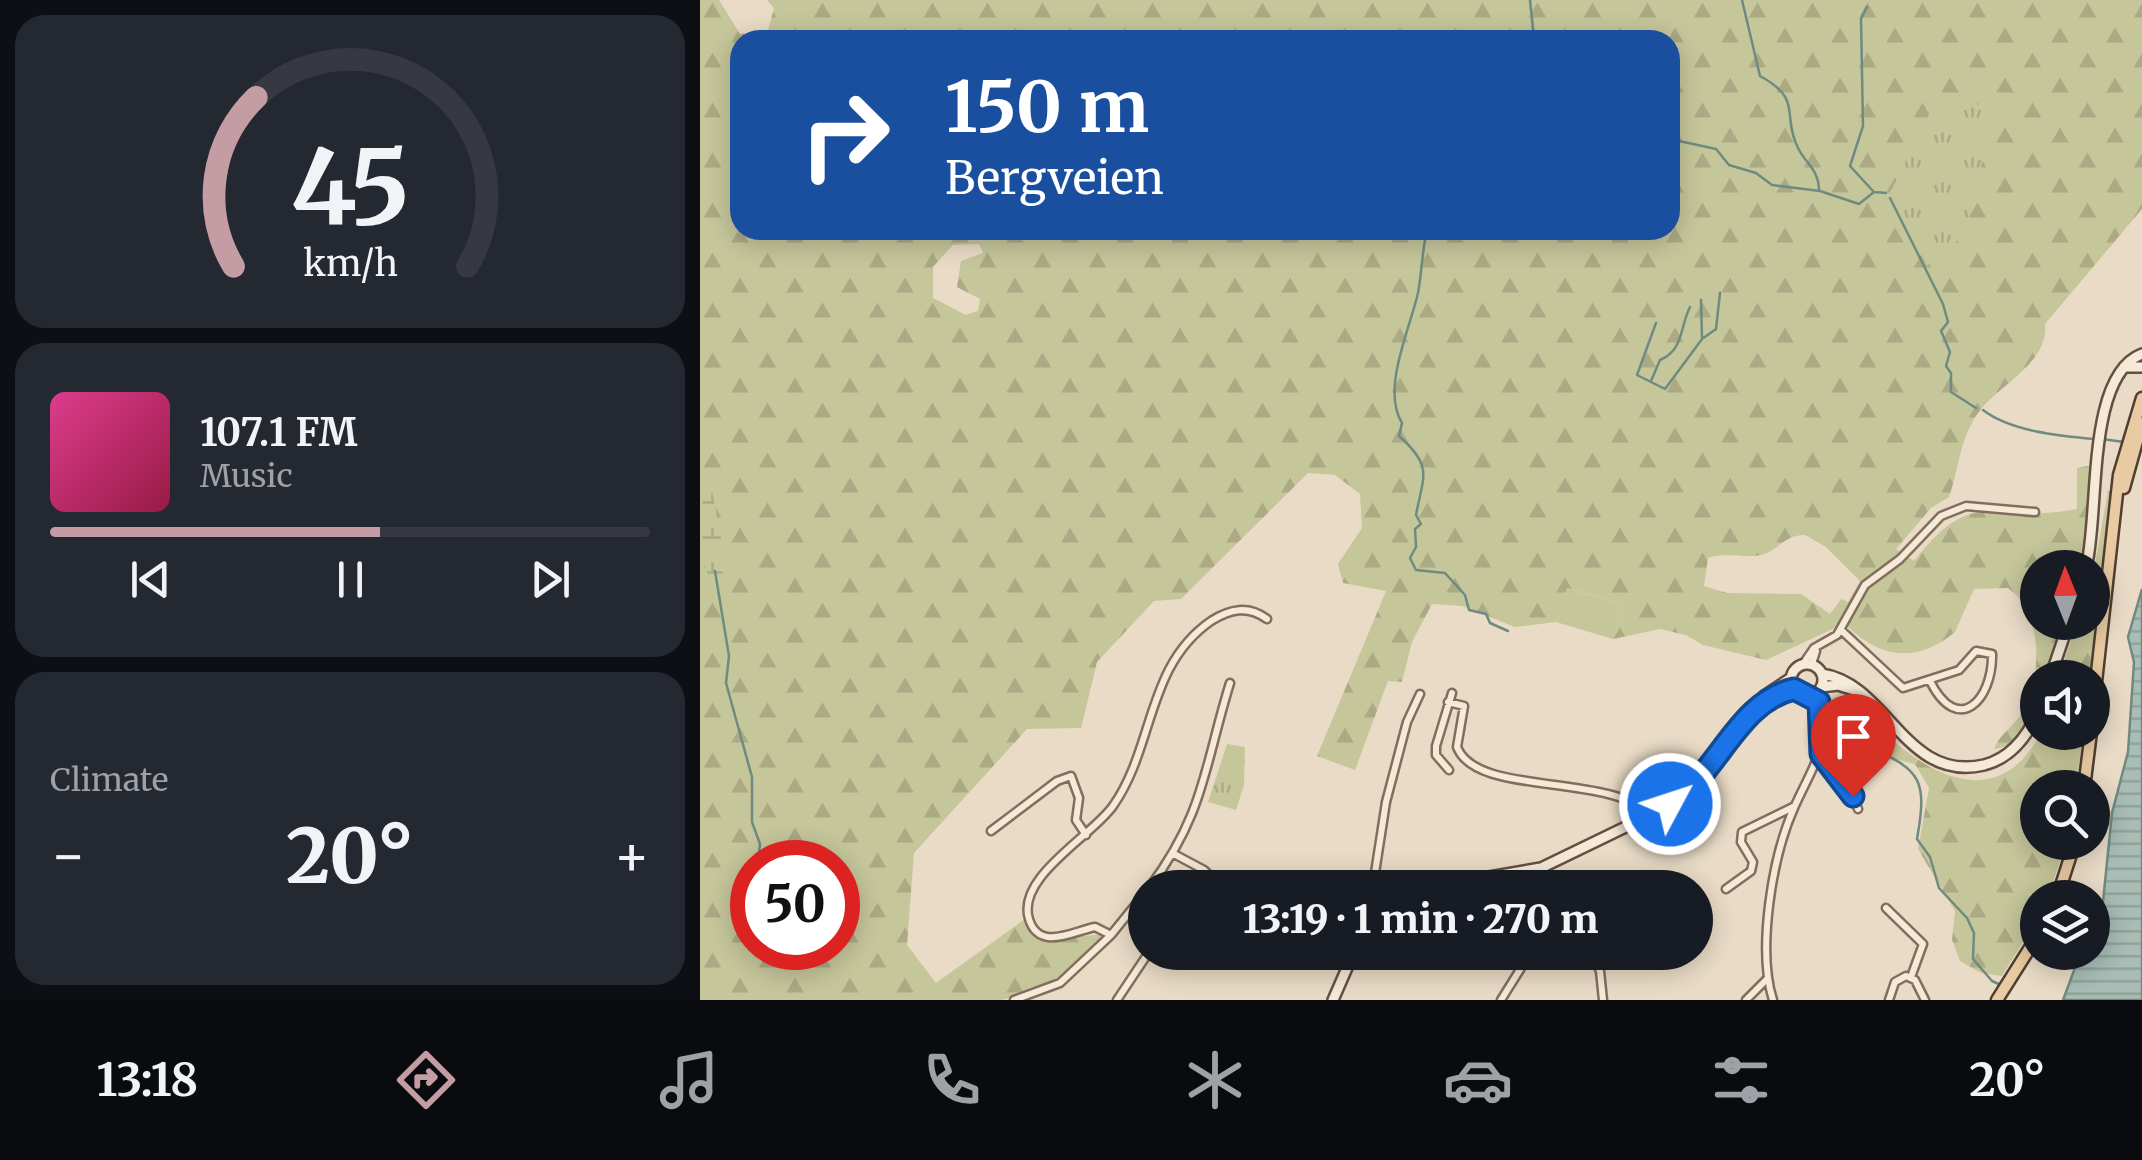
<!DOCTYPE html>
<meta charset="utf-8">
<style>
:root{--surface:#171b24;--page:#242831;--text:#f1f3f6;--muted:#9ea1a6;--line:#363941;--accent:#c39da3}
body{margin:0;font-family:Merriweather,serif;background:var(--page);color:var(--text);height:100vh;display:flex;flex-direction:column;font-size:38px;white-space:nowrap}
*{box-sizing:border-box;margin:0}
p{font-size:32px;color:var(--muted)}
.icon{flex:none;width:55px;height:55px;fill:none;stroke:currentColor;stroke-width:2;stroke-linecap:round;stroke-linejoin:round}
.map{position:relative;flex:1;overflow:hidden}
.side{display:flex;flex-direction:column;gap:15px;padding:15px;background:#0d0f14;width:700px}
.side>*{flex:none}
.top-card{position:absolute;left:30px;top:30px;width:950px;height:210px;border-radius:30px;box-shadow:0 5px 25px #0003;background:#1a4fa0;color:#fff;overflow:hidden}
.needle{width:65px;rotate:359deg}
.fabs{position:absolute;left:1320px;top:550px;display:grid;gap:20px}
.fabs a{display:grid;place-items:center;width:90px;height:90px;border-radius:50%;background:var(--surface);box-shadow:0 5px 25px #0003;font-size:50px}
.speed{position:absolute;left:30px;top:840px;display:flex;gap:20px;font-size:50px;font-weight:700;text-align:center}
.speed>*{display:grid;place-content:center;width:130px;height:130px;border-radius:50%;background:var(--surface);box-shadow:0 5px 25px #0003;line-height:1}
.speed .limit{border:15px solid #d22;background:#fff;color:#111}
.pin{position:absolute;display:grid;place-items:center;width:85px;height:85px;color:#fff;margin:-102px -42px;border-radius:50% 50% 50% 0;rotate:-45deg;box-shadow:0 0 10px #0007}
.pin .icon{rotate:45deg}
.me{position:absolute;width:110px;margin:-55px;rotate:50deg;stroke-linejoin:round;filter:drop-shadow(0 0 8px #0008)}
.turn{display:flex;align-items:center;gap:35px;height:210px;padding:0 50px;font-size:45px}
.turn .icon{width:130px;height:130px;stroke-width:2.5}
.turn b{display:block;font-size:70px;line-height:85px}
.big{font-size:75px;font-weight:800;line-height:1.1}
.side .card{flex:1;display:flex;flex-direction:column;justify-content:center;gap:15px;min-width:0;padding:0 35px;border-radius:30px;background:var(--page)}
.side .dial{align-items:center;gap:0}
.dial svg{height:260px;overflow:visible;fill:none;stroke:var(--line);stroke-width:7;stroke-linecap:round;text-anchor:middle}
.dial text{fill:var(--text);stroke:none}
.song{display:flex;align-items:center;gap:30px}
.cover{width:120px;height:120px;border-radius:15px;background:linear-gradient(135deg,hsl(330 70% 55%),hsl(340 70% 35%))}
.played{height:10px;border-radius:5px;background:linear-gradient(90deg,var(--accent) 55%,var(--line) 55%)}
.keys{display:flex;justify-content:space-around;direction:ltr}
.heat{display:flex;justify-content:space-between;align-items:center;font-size:55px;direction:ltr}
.trip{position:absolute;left:428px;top:870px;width:585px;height:100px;border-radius:50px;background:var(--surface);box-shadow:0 5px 25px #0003;font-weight:800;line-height:100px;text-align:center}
.tab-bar{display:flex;height:160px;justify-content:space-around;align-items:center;background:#090b0e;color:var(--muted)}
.tab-bar .icon{width:70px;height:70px}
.tab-bar .on{color:var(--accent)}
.tab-bar b{font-size:45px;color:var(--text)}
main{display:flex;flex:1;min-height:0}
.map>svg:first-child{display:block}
.green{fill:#c6c69b}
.forest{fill:url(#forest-firs);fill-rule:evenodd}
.wetland{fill:url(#wetland-marsh)}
.park{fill:url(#park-tufts)}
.water{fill:url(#water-rules);stroke:#6f8b81;stroke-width:2.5}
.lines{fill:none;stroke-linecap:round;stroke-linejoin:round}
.stream{stroke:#6f8b81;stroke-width:2.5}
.minor-casing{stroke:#836e5e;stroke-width:11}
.secondary-casing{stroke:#654f41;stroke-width:14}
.primary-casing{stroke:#513d31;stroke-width:15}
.minor{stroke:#f5ead8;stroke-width:6}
.secondary{stroke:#f5ead8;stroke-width:9}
.primary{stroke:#e8cba2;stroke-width:10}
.route-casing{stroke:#114b97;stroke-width:25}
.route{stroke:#1a73e8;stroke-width:18}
</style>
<main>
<section class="side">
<div class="card dial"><svg viewBox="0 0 100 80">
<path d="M14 69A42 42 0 1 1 86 69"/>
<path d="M14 69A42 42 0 0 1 21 17" stroke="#c39da3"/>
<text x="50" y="56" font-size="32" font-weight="700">45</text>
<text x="50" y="72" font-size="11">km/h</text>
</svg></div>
<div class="card">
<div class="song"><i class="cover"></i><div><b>107.1 FM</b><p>Music</p></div></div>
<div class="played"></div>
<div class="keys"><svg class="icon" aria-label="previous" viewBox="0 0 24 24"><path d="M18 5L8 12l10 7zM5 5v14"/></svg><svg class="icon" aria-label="pause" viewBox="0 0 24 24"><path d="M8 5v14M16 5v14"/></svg><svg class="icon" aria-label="next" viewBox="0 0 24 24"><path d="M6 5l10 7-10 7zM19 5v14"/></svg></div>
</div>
<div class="card"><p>Climate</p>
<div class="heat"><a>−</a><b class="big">20°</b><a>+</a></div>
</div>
</section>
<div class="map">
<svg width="1442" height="1000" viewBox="0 0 1442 1000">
<defs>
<pattern id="forest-firs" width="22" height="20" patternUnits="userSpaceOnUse" patternTransform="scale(2.5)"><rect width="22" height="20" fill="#c6c69b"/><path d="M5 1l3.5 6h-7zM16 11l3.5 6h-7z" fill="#abaa85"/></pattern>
<pattern id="wetland-marsh" width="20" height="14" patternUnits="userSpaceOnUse" patternTransform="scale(2.5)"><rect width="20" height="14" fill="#c6c69b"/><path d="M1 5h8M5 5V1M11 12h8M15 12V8" fill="none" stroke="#abaa85"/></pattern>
<pattern id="park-tufts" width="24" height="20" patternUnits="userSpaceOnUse" patternTransform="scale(2.5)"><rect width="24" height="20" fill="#c6c69b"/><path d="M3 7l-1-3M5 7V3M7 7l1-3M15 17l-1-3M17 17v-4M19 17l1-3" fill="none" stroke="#abaa85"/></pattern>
<pattern id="water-rules" width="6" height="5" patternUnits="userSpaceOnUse" patternTransform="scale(2.5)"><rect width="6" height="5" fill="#a7bdb5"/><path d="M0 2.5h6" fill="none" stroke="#90a29b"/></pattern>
</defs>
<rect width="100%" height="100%" fill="#e9dbc6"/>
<path class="green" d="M866,588L923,605L913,639L856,622Z"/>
<path class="forest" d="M0,0H19L40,34L68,30L74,8L67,0H1442V209L1345,324C1349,362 1301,384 1281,409C1260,435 1259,469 1249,497L1231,508L1196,549L1214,561C1277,481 1293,526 1377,509V468L1388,466L1394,473L1390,522L1380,567L1338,568V622L1363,623L1344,677L1338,678C1337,706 1326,745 1294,749C1300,733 1314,727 1322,712C1343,677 1343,613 1308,588L1274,589L1255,632C1217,664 1180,658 1147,626H1139L1066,660L1003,645L986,635L960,629L913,639L923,605L867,588L856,622L815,627L762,606L732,604L712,642L702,682L688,681L655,770L617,756L686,591L643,583L638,564L662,528L660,494L635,475L608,473L481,599L454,601L397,662L381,728L327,729L214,853L207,945L236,983L325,919L353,938L410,934L356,985L302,1000H0ZM40,40H970V230H40ZM279,244L283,253L261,261L257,287L280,299L278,311L266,315L233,298V267L253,245ZM1105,535L1126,547L1160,581L1148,602L1141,599L1130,614L1101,594L1027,593L1004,586L1008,558C1027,550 1049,561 1067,553C1082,546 1086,535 1105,535ZM52,862H138V948H52Z
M1408,491L1411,492L1390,677L1358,678L1377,623L1392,622L1393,575Z
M1152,696C1197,755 1289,831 1341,733H1383L1376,787L1338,788V842L1366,843L1348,897L1338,898L1337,919L1302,976L1281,973L1260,961L1252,940L1255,911L1218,849L1229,788L1215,764L1166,752L1147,722L1146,699Z"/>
<path class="wetland" d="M12,490L28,576L12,588L0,550V492Z"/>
<path class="park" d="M1245,94L1295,110L1264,235L1227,266L1190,192C1207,165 1224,111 1245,94Z
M527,744L545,747L544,785L536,810L508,802Z"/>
<path class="water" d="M1442,589V1000H1363L1379,957L1392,952L1399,941L1412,813L1428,752L1434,662L1428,637Z"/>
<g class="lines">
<path class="stream" d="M830,0L833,29L839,40
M1042,0L1060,76C1104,100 1081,114 1098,148C1106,164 1118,169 1119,189
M1167,7L1161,19L1163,126L1150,166L1173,191
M970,139L1016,149L1029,165L1056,173L1072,185L1120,191L1159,204L1174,192L1186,193
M1190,198L1243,304L1248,322L1241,331L1250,352L1246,366L1251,373V392L1276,408
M727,230C722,251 722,272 718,293C710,329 681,389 702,423L699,436C734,467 723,476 716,515L721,524L715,529L716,547L710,558L716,570L745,573L765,595L769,610L786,614L790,623L808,631
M1001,300L1002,338
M956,323L937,375L965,389L1002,339L1016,329L1020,293
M951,381L960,360C984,350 980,326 990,307
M1283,410C1310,431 1359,436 1394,439
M1402,439L1424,442
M15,571L29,656L26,683L52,777V822L60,844L58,862
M1142,700L1167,747C1223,769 1227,782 1217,839L1230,857L1239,888L1267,918L1274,933L1273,959L1292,981L1303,986
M101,948L117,963"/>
<g class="minor-casing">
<path id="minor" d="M1141,630L1203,688L1259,670L1276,651L1292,654C1293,700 1258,737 1230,681
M1103,664L1114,648L1137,635L1165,585L1200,559L1241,516L1266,506L1335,512
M1112,664L1116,651
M1110,695L1119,702
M748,702L764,706L757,747C776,797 907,772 952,815
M1121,755L1151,792L1158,809
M749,770L736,755V746L752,693
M291,831L357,781L371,776L379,798L376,820L386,835
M474,854L504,870L523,888
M449,888C505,813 504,767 530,683
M689,888L675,873L686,802L707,722L720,694
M1026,889L1051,871L1053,862L1041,842L1042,832L1093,807
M1186,908L1223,944L1211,977
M411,935L445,893
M890,952L900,971L903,1000
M696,963L707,952
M314,1000L360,983L411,935L395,927C374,931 339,952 329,919C316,877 392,836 413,806C455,746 446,666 511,621C530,609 548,605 567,619
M417,1000L449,952
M801,1000L831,952
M1046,1000L1067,979
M1073,1000C1057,950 1072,857 1094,808C1114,763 1132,745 1118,691
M1189,1000L1195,982L1206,976L1215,980L1225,1000"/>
</g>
<g class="secondary-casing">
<path id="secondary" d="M1424,367H1442
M1386,568C1400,515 1385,376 1442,354
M1091 680a16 16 0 1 1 32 0a16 16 0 1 1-32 0Z
M1122,674C1188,684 1205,783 1284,765C1311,758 1327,737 1338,712
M1350,678L1369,622
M1121,687L1138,685L1154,690
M725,888L841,868L971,805L1009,772L1064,696L1091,678
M633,1000L654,952"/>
</g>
<g class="primary-casing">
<path id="primary" d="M1424,488L1442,423
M1392,718L1419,475L1442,398
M1384,788L1391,732
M1357,898L1375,842
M1297,1000L1338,935"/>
</g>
<use href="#minor" class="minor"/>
<use href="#secondary" class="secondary"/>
<use href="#primary" class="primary"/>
</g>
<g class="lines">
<g class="route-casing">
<path id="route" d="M970,804C1018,774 1037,702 1094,689L1119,702L1121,754L1153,796"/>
</g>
<use href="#route" class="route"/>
</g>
</svg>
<div class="fabs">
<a><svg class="needle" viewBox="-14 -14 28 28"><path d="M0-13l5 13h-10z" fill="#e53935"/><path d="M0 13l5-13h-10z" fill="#9ea1a6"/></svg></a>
<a><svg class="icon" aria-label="sound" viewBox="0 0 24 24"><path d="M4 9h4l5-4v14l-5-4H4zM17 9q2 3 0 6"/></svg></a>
<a><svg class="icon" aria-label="search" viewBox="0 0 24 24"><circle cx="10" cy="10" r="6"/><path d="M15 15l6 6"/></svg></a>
<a><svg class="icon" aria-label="layers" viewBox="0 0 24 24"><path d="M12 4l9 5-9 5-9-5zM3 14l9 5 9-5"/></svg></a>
</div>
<div class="speed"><div class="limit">50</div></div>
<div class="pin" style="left:1153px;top:796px;background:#d93025"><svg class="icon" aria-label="arrive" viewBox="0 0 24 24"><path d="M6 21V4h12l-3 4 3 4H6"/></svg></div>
<svg class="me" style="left:970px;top:804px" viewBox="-20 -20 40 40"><circle r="17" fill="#1a73e8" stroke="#fff" stroke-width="3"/><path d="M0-11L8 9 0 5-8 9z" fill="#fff"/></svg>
<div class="trip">13:19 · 1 min · 270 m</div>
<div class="top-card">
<div class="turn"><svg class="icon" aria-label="right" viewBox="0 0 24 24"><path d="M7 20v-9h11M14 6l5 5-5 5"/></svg><div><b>150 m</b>Bergveien</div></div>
</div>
</div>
</main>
<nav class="tab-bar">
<b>13:18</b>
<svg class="icon on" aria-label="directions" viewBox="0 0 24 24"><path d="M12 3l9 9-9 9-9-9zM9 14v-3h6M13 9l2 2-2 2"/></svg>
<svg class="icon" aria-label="music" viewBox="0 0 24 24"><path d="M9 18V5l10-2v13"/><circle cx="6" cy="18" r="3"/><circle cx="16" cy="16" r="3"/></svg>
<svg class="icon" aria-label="phone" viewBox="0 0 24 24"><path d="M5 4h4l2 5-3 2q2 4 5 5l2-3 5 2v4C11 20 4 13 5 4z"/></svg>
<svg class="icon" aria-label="climate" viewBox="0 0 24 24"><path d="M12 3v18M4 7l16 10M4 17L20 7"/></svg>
<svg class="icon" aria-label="car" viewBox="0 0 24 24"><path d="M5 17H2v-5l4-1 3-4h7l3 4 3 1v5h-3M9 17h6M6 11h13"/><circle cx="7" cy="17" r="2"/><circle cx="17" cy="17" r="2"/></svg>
<svg class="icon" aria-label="filters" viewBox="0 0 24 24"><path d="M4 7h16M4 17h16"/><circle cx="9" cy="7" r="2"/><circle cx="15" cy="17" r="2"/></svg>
<b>20°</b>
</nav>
